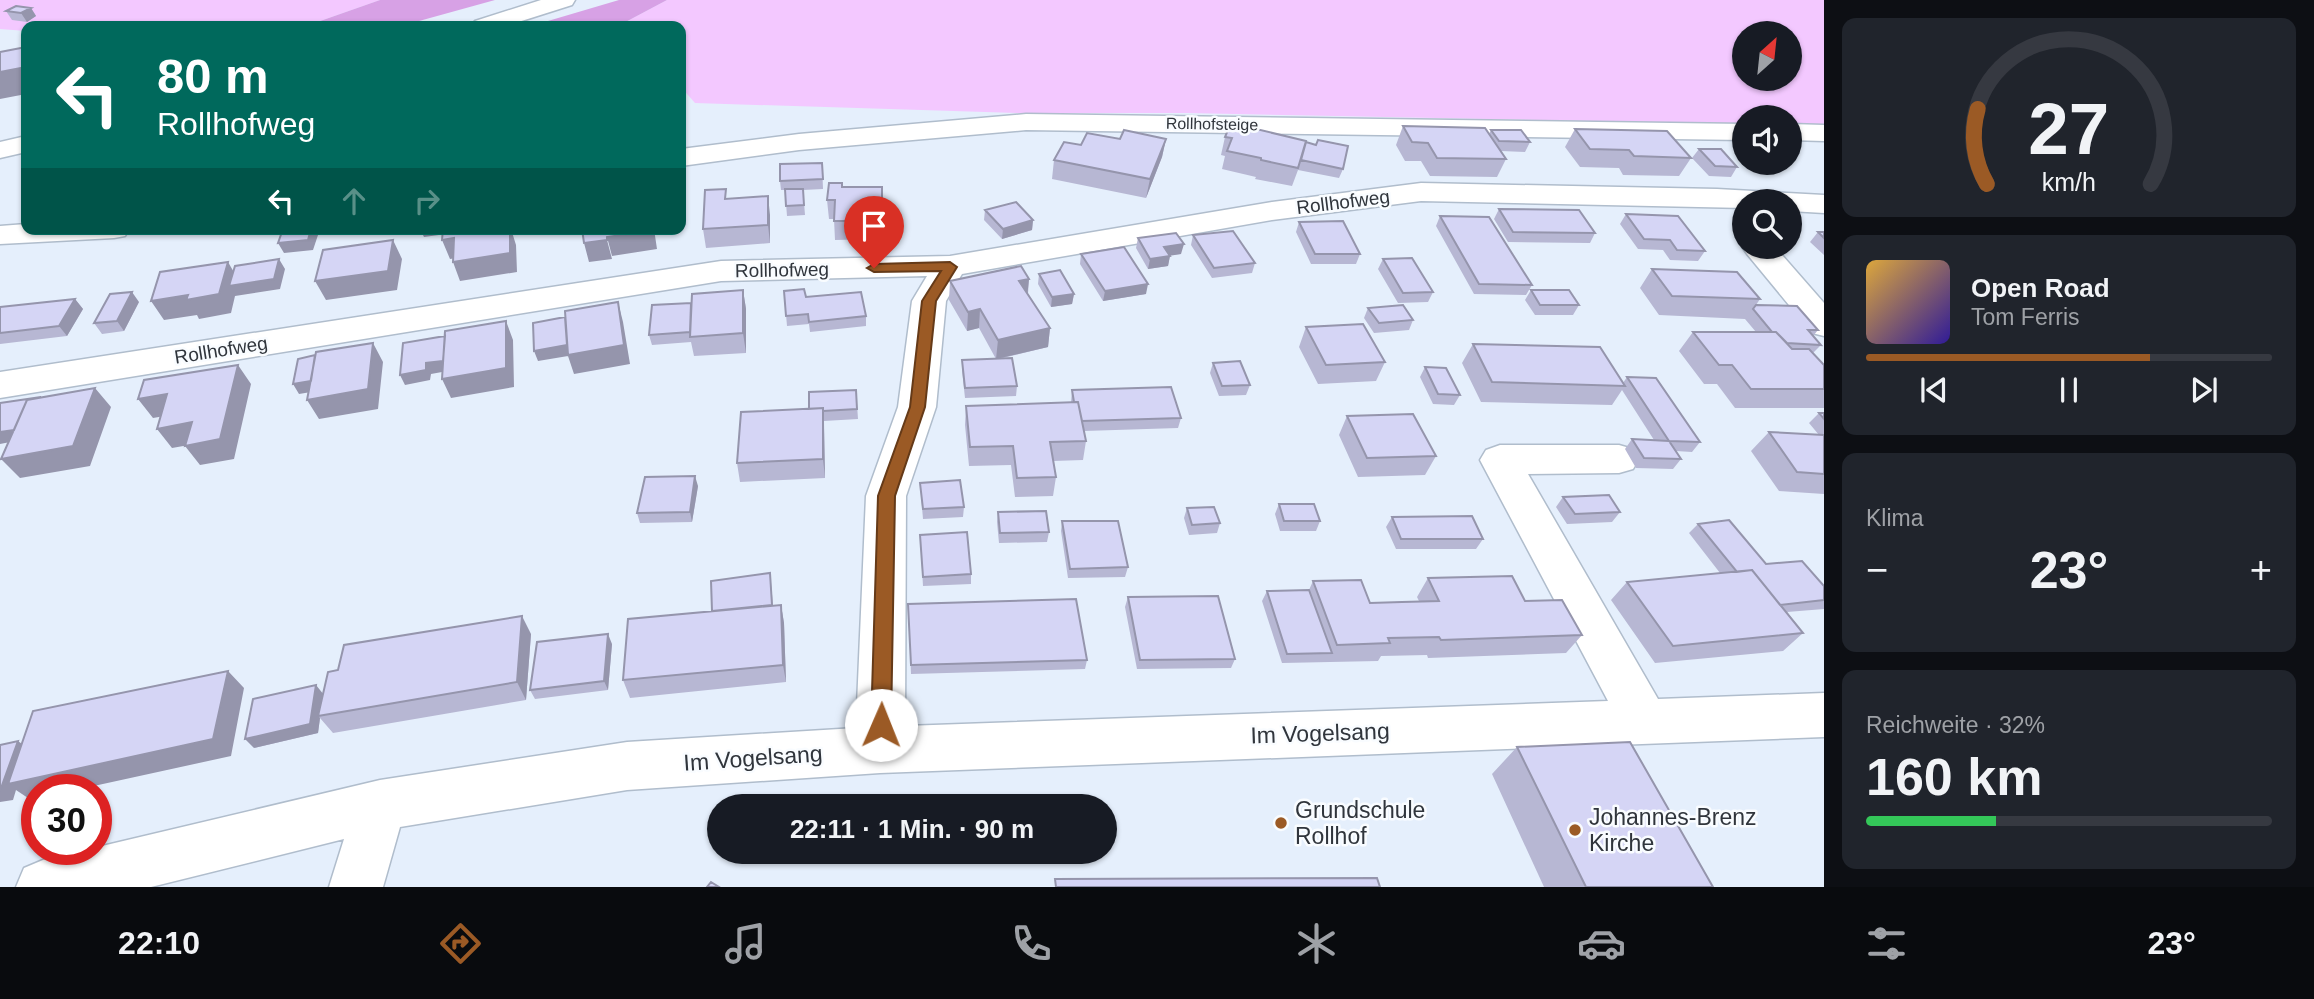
<!DOCTYPE html>
<html lang="de">
<meta charset="utf-8">
<style>
:root{--surface:#171b24;--page:#20242c;--text:#f1f3f6;--muted:#9ea1a6;--line:#363941;--accent:#9b5a25}
body{margin:0;font-family:Helvetica,sans-serif;background:var(--page);color:var(--text);height:100vh;display:flex;flex-direction:column;font-size:26px;white-space:nowrap}
*{box-sizing:border-box;margin:0}
p{font-size:23px;color:var(--muted)}
.icon{flex:none;width:38px;height:38px;fill:none;stroke:currentColor;stroke-width:2;stroke-linecap:round;stroke-linejoin:round}
.map{position:relative;flex:1;overflow:hidden}
.side{display:flex;flex-direction:column;gap:18px;padding:18px;background:#0d0f14;width:490px}
.side>*{flex:none}
.guide{position:absolute;left:21px;top:21px;width:665px;height:214px;border-radius:14px;box-shadow:0 2px 5px #0004;background:#00695c;color:#fff;overflow:hidden}
.needle{width:46px;rotate:27deg}
.fabs{position:absolute;left:1732px;top:21px;display:grid;gap:14px}
.fabs a{display:grid;place-items:center;width:70px;height:70px;border-radius:50%;background:var(--surface);box-shadow:0 2px 5px #0004;font-size:35px}
.speed{position:absolute;left:21px;top:774px;display:flex;gap:14px;font-size:35px;font-weight:700;text-align:center}
.speed>*{display:grid;place-content:center;width:91px;height:91px;border-radius:50%;background:var(--surface);box-shadow:0 2px 5px #0004;line-height:1}
.speed .limit{border:10px solid #d22;background:#fff;color:#111}
.pin{position:absolute;display:grid;place-items:center;width:60px;height:60px;color:#fff;margin:-72px -30px;border-radius:50% 50% 50% 0;rotate:-45deg;box-shadow:0 0 7px #0007}
.pin .icon{rotate:45deg}
.me{position:absolute;width:77px;margin:-38px;rotate:1deg;stroke-linejoin:round;filter:drop-shadow(0 0 5px #0008)}
.turn{display:flex;align-items:center;gap:24px;height:147px;padding:0 21px;font-size:32px}
.turn .icon{width:91px;height:91px;stroke-width:2.5}
.turn b{display:block;font-size:49px;line-height:60px}
.lanes{display:flex;align-items:center;height:66px;padding:0 21px;background:#0003;justify-content:center;gap:35px;direction:ltr}
.lanes .off{opacity:.35}
.big{font-size:52px;font-weight:700;line-height:1.1}
.side .card{flex:1;display:flex;flex-direction:column;justify-content:center;gap:10px;min-width:0;padding:0 24px;border-radius:14px;background:var(--page)}
.side .dial{align-items:center;gap:0}
.dial svg{height:182px;overflow:visible;fill:none;stroke:var(--line);stroke-width:7;stroke-linecap:round;text-anchor:middle}
.dial text{fill:var(--text);stroke:none}
.song{display:flex;align-items:center;gap:21px}
.cover{width:84px;height:84px;border-radius:10px;background:linear-gradient(135deg,hsl(40 70% 55%),hsl(250 70% 35%))}
.played{height:7px;border-radius:4px;background:linear-gradient(90deg,var(--accent) 70%,var(--line) 70%)}
.keys{display:flex;justify-content:space-around;direction:ltr}
.heat{display:flex;justify-content:space-between;align-items:center;font-size:38px;direction:ltr}
.charge{height:10px;border-radius:5px;background:linear-gradient(90deg,#34c759 32%,var(--line) 0)}
.trip{position:absolute;left:707px;top:794px;width:410px;height:70px;border-radius:35px;background:var(--surface);box-shadow:0 2px 5px #0004;font-weight:700;line-height:70px;text-align:center}
.tabs{display:flex;height:112px;justify-content:space-around;align-items:center;background:#090b0e;color:var(--muted)}
.tabs .icon{width:49px;height:49px}
.tabs .on{color:var(--accent)}
.tabs b{font-size:32px;color:var(--text)}
main{display:flex;flex:1;min-height:0}
.map>svg:first-child{display:block}
.green{fill:#f3c8ff;fill-rule:evenodd}
.forest{fill:#d7a1e5}
.lines{fill:none;stroke-linecap:round;stroke-linejoin:round}
.minor-casing{stroke:#b0bdcc;stroke-width:3}
.primary-casing{stroke:#b0bdcc;stroke-width:3}
.minor{fill:#fff;fill-rule:evenodd}
.primary{fill:#fff;fill-rule:evenodd}
.wall{fill:#b7b7d3}
.shaded-wall{fill:#9595ac}
.building{fill:#d5d5f5;stroke:#9595ac;stroke-width:2}
.route{fill:#9b5a25;stroke:#653a18;stroke-width:2}
.poi-dot{fill:#9b5a25;stroke:#f9fcff;stroke-width:2.5}
.labels{text-anchor:middle;dominant-baseline:central;stroke-width:5;stroke-linejoin:round;paint-order:stroke}
.far-street-label{font-size:16px;fill:#30353c;stroke:#f9fcff}
.street-label{font-size:19px;fill:#30353c;stroke:#f9fcff}
.near-street-label{font-size:23px;fill:#30353c;stroke:#f9fcff}
.near-poi-label{font-size:23px;fill:#30353c;stroke:#f9fcff;text-anchor:start}
</style>
<main>
<div class="map">
<svg width="1824" height="887" viewBox="0 0 1824 887">
<rect width="100%" height="100%" fill="#e5effc"/>
<path class="green" d="M0,0H380L306,26H26V31L0,29Z
M667,0H1824V126L1790,125V117H1745V124L1187,113H1017L695,103L681,87V26H618ZM1745,33H1790V79H1745Z"/>
<path class="forest" d="M380,0H495L401,26H306Z
M619,0H667L618,26H531Z"/>
<g class="lines">
<g class="minor-casing">
<path id="minor" d="M1026,114L1745,124V140L1026,130L799,150L681,166V149L799,134Z
M1790,124L1824,125V141L1790,140Z
M1421,183L1717,189L1824,195V213L1790,211V201H1745V208L1421,201L1272,220L962,274L946,301L936,407L906,496L905,726L1608,701L1480,460L1486,450L1500,445H1619L1633,449L1639,459L1633,469L1619,473L1528,474L1658,699L1824,693V737L880,773L627,790L400,827L383,887H329L344,839L151,887H16L24,868L43,860L380,780L627,742L856,728L866,496L898,407L912,301L927,276L721,281L0,398V372L721,261L950,256L1272,202Z
M26,224V229H129L125,236L114,238L0,244V226Z
M1745,243V247H1775L1824,303V336L1812,333L1747,254L1742,247Z"/>
</g>
<g class="primary-casing">
<path id="primary" d="M541,0H575L572,5L506,26H471L475,21Z
M26,136V152L0,158V142Z"/>
</g>
<use href="#minor" class="minor"/>
<use href="#primary" class="primary"/>
</g>
<path class="wall" d="M31,8L36,16L27,22L12,20L6,11Z
M1403,126L1489,134L1491,130L1530,142L1525,152L1501,151L1506,159L1497,177L1430,176L1421,161H1405L1396,145Z
M1575,129L1691,158L1679,176L1623,175L1619,168L1580,167L1565,147Z
M1225,137L1306,142L1343,169L1339,178L1298,170L1292,186L1255,179L1256,177L1222,169L1225,156L1221,155Z
M1120,139H1166L1162,157L1146,198L1052,179L1054,160L1081,145Z
M1699,149L1737,167L1731,177L1709,176L1692,158Z
M822,163L823,189L803,190L805,215L787,216L785,190H781L780,181Z
M842,187H882V239L835,240L834,219H829L827,200Z
M727,199L770,215V243L706,248L703,229Z
M1499,209L1595,233L1590,243L1508,242L1494,219Z
M985,210L1033,220L1032,230L1002,239L984,220Z
M1626,214L1705,251L1698,261L1670,260L1663,250L1638,249L1620,224Z
M1440,216L1532,285L1526,295L1474,294L1436,226Z
M1299,222L1360,254L1356,264H1311L1296,232Z
M1818,232H1824V255L1810,242Z
M1193,235L1255,263L1252,273L1212,278L1191,245Z
M1138,238L1181,254L1170,255L1168,266L1148,269L1136,248Z
M1081,254L1146,294L1103,301L1080,264Z
M1383,259L1433,292L1428,302L1398,303L1378,269Z
M1652,269L1760,299L1756,305L1818,330L1813,336L1821,345L1813,353L1824,365V408H1735L1717,384H1704L1679,351L1693,332H1756L1745,319L1659,315L1640,288Z
M1039,274L1074,294L1072,304L1051,307L1038,284Z
M1029,279L1028,294L1050,328L1048,347L999,359L1017,386L1016,396L965,398L962,370V360L996,359L979,328L967,331L949,300L950,281Z
M743,290L746,309V353L694,356L691,342L652,345L649,335L691,303Z
M1531,290L1579,305L1573,315H1535L1525,300Z
M784,291L806,297L866,316V326L810,332L809,324L787,326Z
M75,299L83,309L67,336L0,344V307Z
M139,302L124,331L102,334L94,323Z
M1368,308L1413,320L1409,330L1374,333L1364,318Z
M1306,327L1385,362L1376,381L1318,384L1299,347Z
M1473,344L1623,383L1627,377L1700,442L1692,452L1676,451L1681,459L1673,469L1636,468L1625,449L1632,439L1654,440L1622,390L1612,405L1481,402L1462,363Z
M1213,363L1250,385L1246,395L1219,396L1210,373Z
M1425,367L1460,395L1454,405L1433,404L1420,377Z
M856,390L858,419L824,421L825,478L740,482L737,463L809,409Z
M1072,390L1181,418L1178,428L1084,431L1086,441L1083,460L1053,461L1056,477L1053,496L1015,497L1011,465L969,466L965,425L966,406L1071,403Z
M1819,413L1824,419V494L1779,491L1751,451L1769,432L1819,435L1809,423Z
M1347,416L1436,456L1425,475L1358,477L1339,435Z
M920,483L964,507L963,517L923,519Z
M698,486L692,522L640,523L637,513Z
M1563,497L1620,512L1612,522L1567,524L1556,507Z
M1279,504L1320,521L1316,531H1280L1275,514Z
M1187,508L1220,523L1217,533L1189,535L1184,518Z
M998,512L1049,532L1047,542L999,543L997,522Z
M1392,517L1483,539L1476,549H1396L1386,527Z
M1062,521L1128,567L1125,577L1068,578L1061,531Z
M1698,524L1766,564L1824,586V609L1787,612L1803,633L1783,651L1655,663L1611,600L1627,582L1720,573L1689,533Z
M920,535L971,574V584L923,586Z
M1428,578L1525,601L1582,635L1566,653L1428,658L1427,655L1381,656L1378,661L1282,663L1262,601L1267,591L1309,590L1313,581L1370,603L1419,601L1417,597Z
M771,583L773,605H781L784,623L786,682L630,698L623,680L712,611Z
M1128,597L1235,659L1231,668L1137,669L1125,607Z
M908,604L1087,660L1085,669L911,674Z
M531,634L526,700L333,733L320,718L318,733L254,748L323,694Z
M612,644L608,690L535,699L530,690Z
M1517,747L1713,887H1544L1492,774Z"/>
<path class="shaded-wall" d="M31,8L36,16L27,22L21,13Z
M26,67V94L0,99V72Z
M1166,139L1162,157L1146,198L1150,179Z
M768,196L770,215V243L768,225Z
M1033,220L1032,230L1002,239L1003,229Z
M311,229H320L313,250L284,253L278,243Z
M420,229H461V232L424,237Z
M510,229H511L516,245L517,272L460,281L453,262Z
M654,229L657,249L612,256L607,237Z
M454,238L462,257L450,259L442,240Z
M393,240L402,259L397,290L326,300L315,281Z
M607,240L612,259L589,262L584,243Z
M1184,244L1181,254L1162,257L1164,247Z
M1170,256L1168,266L1148,269L1150,259Z
M279,259L285,269L280,289L235,296L231,313L199,319L197,315L164,320L151,301L228,262L239,281Z
M1029,279L1027,298L1019,281Z
M1148,284L1146,294L1103,301L1105,291Z
M743,290L746,309V353L743,333Z
M132,292L139,302L124,331L117,321Z
M1074,294L1072,304L1051,307L1052,297Z
M75,299L83,309L67,336L59,326Z
M618,302L623,322L630,364L574,374L568,356L538,361L534,351Z
M980,309L979,328L967,331L968,312Z
M506,321L513,340L514,387L451,398L442,379Z
M1050,328L1048,347L996,359L998,340Z
M373,343L383,362L378,409L319,419L307,400Z
M448,360L453,370L431,374L430,380L405,385L400,375L426,363Z
M238,365L251,384L234,459L200,465L185,446Z
M317,380L323,390L299,394L293,384Z
M95,388L111,407L90,466L20,478L1,459Z
M167,394L182,413L153,418L138,399Z
M823,408L824,428L825,478L823,459Z
M192,422L206,442L172,448L157,429Z
M27,427L36,437L0,444V432Z
M695,476L698,486L692,522L690,512Z
M781,605L784,623L786,682L783,665Z
M522,616L531,634L526,700L517,682Z
M608,634L612,644L608,690L604,681Z
M228,671L244,688L231,756L80,789H37V799L31,800L16,790L13,800L0,802V791L18,741L30,750Z
M316,685L324,695L318,716L320,718L318,733L254,748L245,739Z"/>
<path class="building" d="M16,6L31,8L21,13L6,11Z
M156,23V26H137Z
M26,47V67L0,72V52Z
M1231,123L1306,141L1298,168L1261,160V158L1227,151L1232,138L1225,137Z
M1403,126L1485,128L1506,159L1437,158L1428,143L1412,142Z
M1575,129L1667,131L1691,158L1634,156L1629,150L1590,149Z
M1124,130L1166,139L1150,179L1054,160L1064,142L1081,145L1087,133L1120,139Z
M1491,130H1521L1530,142L1499,141Z
M1318,140L1348,146L1343,169L1301,160L1306,142L1316,145Z
M1699,149H1721L1737,167L1715,166Z
M822,163L823,179L780,181V164Z
M829,183H842V187H882V221H834L835,200H827Z
M726,189L725,199L768,196V225L703,229L705,190Z
M785,189H803L804,205L786,206Z
M1016,202L1033,220L1003,229L985,210Z
M1499,209L1579,210L1595,233L1513,232Z
M1626,214L1678,216L1705,251L1677,250L1670,240L1644,239Z
M1440,216L1489,217L1532,285L1479,284Z
M1343,221L1360,254H1315L1299,222Z
M283,229H311L308,240L278,243Z
M443,229H474V232L490,229H510V253L453,262L454,238L442,240Z
M582,229H653V230L607,237V240L584,243Z
M1233,231L1255,263L1214,268L1193,235Z
M1818,232H1824V238Z
M1176,233L1184,244L1164,247L1170,256L1150,259L1138,238Z
M393,240L388,271L315,281L323,250Z
M1124,247L1148,284L1105,291L1081,254Z
M1412,258L1433,292L1403,293L1383,259Z
M279,259L274,279L229,286L235,266Z
M228,262L219,294L186,300L188,295L151,301L160,272Z
M1021,266L1029,279L1019,281L1050,328L998,340L980,309L968,312L950,281Z
M1652,269L1737,272L1760,299L1672,296Z
M1060,270L1074,294L1052,297L1039,274Z
M804,289L806,297L861,292L866,316L809,322L808,314L786,316L784,291Z
M743,290V333L690,337L692,294Z
M1531,290H1569L1579,305H1540Z
M132,292L117,321L94,323L110,294Z
M75,299L59,326L0,333V307Z
M618,302L624,345L568,355L565,311Z
M691,303L690,332L649,335L652,305Z
M1403,305L1413,320L1379,323L1368,308Z
M1756,305L1797,306L1818,330H1808L1821,345L1787,343L1776,332H1772L1753,309Z
M565,317L567,345L534,351L533,323Z
M506,321V368L442,379L445,331Z
M1363,324L1385,362L1326,365L1306,327Z
M1693,332H1776L1792,349H1809L1824,365V389H1751L1732,365H1719Z
M445,336L443,361L426,363V370L400,375L403,343Z
M373,343L368,389L307,400L316,352Z
M1473,344L1600,347L1625,386L1492,382Z
M315,355L311,381L293,384L298,359Z
M1012,358L1017,386L965,388L962,360Z
M1240,361L1250,385L1222,386L1213,363Z
M238,365L220,439L185,446L192,422L157,429L167,394L138,399L144,380Z
M1425,367L1446,368L1460,395L1438,394Z
M1627,377L1656,378L1700,442L1669,441Z
M1171,387L1181,418L1082,421L1078,402H1074L1072,390Z
M95,388L73,446L1,459L27,400Z
M856,390L857,409L823,411V408L809,409V392Z
M41,397L27,400L14,430L0,432V403Z
M1078,402L1086,441L1050,442L1056,477L1017,478L1013,446L970,447L966,406Z
M823,408V459L737,463L741,412Z
M1819,413H1824V419Z
M1413,414L1436,456L1367,458L1347,416Z
M1769,432L1824,435V474L1797,472Z
M1632,439L1669,441L1681,459L1644,458Z
M695,476L690,512L637,513L645,477Z
M960,480L964,507L923,509L920,483Z
M1609,495L1620,512L1575,514L1563,497Z
M1279,504H1314L1320,521H1284Z
M1214,507L1220,523L1192,525L1187,508Z
M1046,511L1049,532L1000,533L998,512Z
M1472,516L1483,539H1401L1392,517Z
M1729,520L1766,564L1802,561L1824,586V600L1780,605L1752,570L1737,572L1698,524Z
M1062,521H1118L1128,567L1070,569Z
M967,532L971,574L923,577L920,535Z
M1752,570L1803,633L1673,646L1627,582Z
M770,573L772,605L712,611L711,581Z
M1512,576L1525,601L1562,600L1582,635L1441,640L1439,637L1388,638L1390,643L1337,645L1313,581L1361,580L1370,603L1402,602L1439,601L1428,578Z
M1309,590L1332,653L1287,654L1267,591Z
M1218,596L1235,659L1140,660L1128,597Z
M1076,599L1087,660L911,665L908,604Z
M781,605L783,665L623,680L628,619Z
M522,616L517,682L318,716L328,672L338,670L344,645Z
M608,634L604,681L530,690L537,642Z
M228,671L213,739L8,784L33,711Z
M316,685L310,724L245,739L253,699Z
M18,741L0,791V745Z
M1630,742L1713,887H1586L1517,747Z
M1377,878L1380,887H1056L1055,879Z
M711,882L719,887H707Z"/>
<path class="route" d="M950,262L957,267L936,301L925,407L895,496L891,725L888,731L881,734L874,731L871,725L878,496L910,407L922,301L941,271L874,272L867,268L874,264Z"/>
<g class="poi-dot">
<circle cx="1281" cy="823" r="7"/>
<circle cx="1575" cy="830" r="7"/>
</g>
<g class="labels">
<g class="far-street-label">
<text transform="translate(1212 124) rotate(1)">Rollhofsteige</text>
</g>
<g class="street-label">
<text transform="translate(1343 202) rotate(-7)">Rollhofweg</text>
<text transform="translate(782 270) rotate(-1)">Rollhofweg</text>
<text transform="translate(221 350) rotate(-9)">Rollhofweg</text>
</g>
<g class="near-street-label">
<text transform="translate(1320 733) rotate(-2)">Im Vogelsang</text>
<text transform="translate(753 758) rotate(-4)">Im Vogelsang</text>
</g>
<g class="near-poi-label">
<text x="1295" y="810">Grundschule<tspan x="1295" dy="26">Rollhof</tspan></text>
<text x="1589" y="817">Johannes-Brenz<tspan x="1589" dy="26">Kirche</tspan></text>
</g>
</g>
</svg>
<div class="fabs">
<a><svg class="needle" viewBox="-14 -14 28 28"><path d="M0-13l5 13h-10z" fill="#e53935"/><path d="M0 13l5-13h-10z" fill="#9ea1a6"/></svg></a>
<a><svg class="icon" aria-label="sound" viewBox="0 0 24 24"><path d="M4 9h4l5-4v14l-5-4H4zM17 9q2 3 0 6"/></svg></a>
<a><svg class="icon" aria-label="search" viewBox="0 0 24 24"><circle cx="10" cy="10" r="6"/><path d="M15 15l6 6"/></svg></a>
</div>
<div class="speed"><div class="limit">30</div></div>
<div class="pin" style="left:874px;top:268px;background:#d93025"><svg class="icon" aria-label="arrive" viewBox="0 0 24 24"><path d="M6 21V4h12l-3 4 3 4H6"/></svg></div>
<svg class="me" style="left:881px;top:725px" viewBox="-20 -20 40 40"><circle r="19" fill="#fff"/><path d="M0-13L10 11 0 6-10 11z" fill="#9b5a25"/></svg>
<div class="trip">22:11 · 1 Min. · 90 m</div>
<div class="guide">
<div class="turn"><svg class="icon" aria-label="left" viewBox="0 0 24 24"><path d="M17 20v-9H6M10 6l-5 5 5 5"/></svg><div><b>80 m</b>Rollhofweg</div></div>
<div class="lanes"><svg class="icon" aria-label="left" viewBox="0 0 24 24"><path d="M17 20v-9H6M10 6l-5 5 5 5"/></svg><svg class="icon off" aria-label="ahead" viewBox="0 0 24 24"><path d="M12 20V5M6 11l6-6 6 6"/></svg><svg class="icon off" aria-label="right" viewBox="0 0 24 24"><path d="M7 20v-9h11M14 6l5 5-5 5"/></svg></div>
</div>
</div>
<section class="side">
<div class="card dial"><svg viewBox="0 0 100 80">
<path d="M14 69A42 42 0 1 1 86 69"/>
<path d="M14 69A42 42 0 0 1 10 36" stroke="#9b5a25"/>
<text x="50" y="56" font-size="32" font-weight="700">27</text>
<text x="50" y="72" font-size="11">km/h</text>
</svg></div>
<div class="card">
<div class="song"><i class="cover"></i><div><b>Open Road</b><p>Tom Ferris</p></div></div>
<div class="played"></div>
<div class="keys"><svg class="icon" aria-label="previous" viewBox="0 0 24 24"><path d="M18 5L8 12l10 7zM5 5v14"/></svg><svg class="icon" aria-label="pause" viewBox="0 0 24 24"><path d="M8 5v14M16 5v14"/></svg><svg class="icon" aria-label="next" viewBox="0 0 24 24"><path d="M6 5l10 7-10 7zM19 5v14"/></svg></div>
</div>
<div class="card"><p>Klima</p>
<div class="heat"><a>−</a><b class="big">23°</b><a>+</a></div>
</div>
<div class="card"><p>Reichweite · 32%</p><b class="big">160 km</b><div class="charge"></div></div>
</section>
</main>
<nav class="tabs">
<b>22:10</b>
<svg class="icon on" aria-label="directions" viewBox="0 0 24 24"><path d="M12 3l9 9-9 9-9-9zM9 14v-3h6M13 9l2 2-2 2"/></svg>
<svg class="icon" aria-label="music" viewBox="0 0 24 24"><path d="M9 18V5l10-2v13"/><circle cx="6" cy="18" r="3"/><circle cx="16" cy="16" r="3"/></svg>
<svg class="icon" aria-label="phone" viewBox="0 0 24 24"><path d="M5 4h4l2 5-3 2q2 4 5 5l2-3 5 2v4C11 20 4 13 5 4z"/></svg>
<svg class="icon" aria-label="climate" viewBox="0 0 24 24"><path d="M12 3v18M4 7l16 10M4 17L20 7"/></svg>
<svg class="icon" aria-label="car" viewBox="0 0 24 24"><path d="M5 17H2v-5l4-1 3-4h7l3 4 3 1v5h-3M9 17h6M6 11h13"/><circle cx="7" cy="17" r="2"/><circle cx="17" cy="17" r="2"/></svg>
<svg class="icon" aria-label="filters" viewBox="0 0 24 24"><path d="M4 7h16M4 17h16"/><circle cx="9" cy="7" r="2"/><circle cx="15" cy="17" r="2"/></svg>
<b>23°</b>
</nav>
